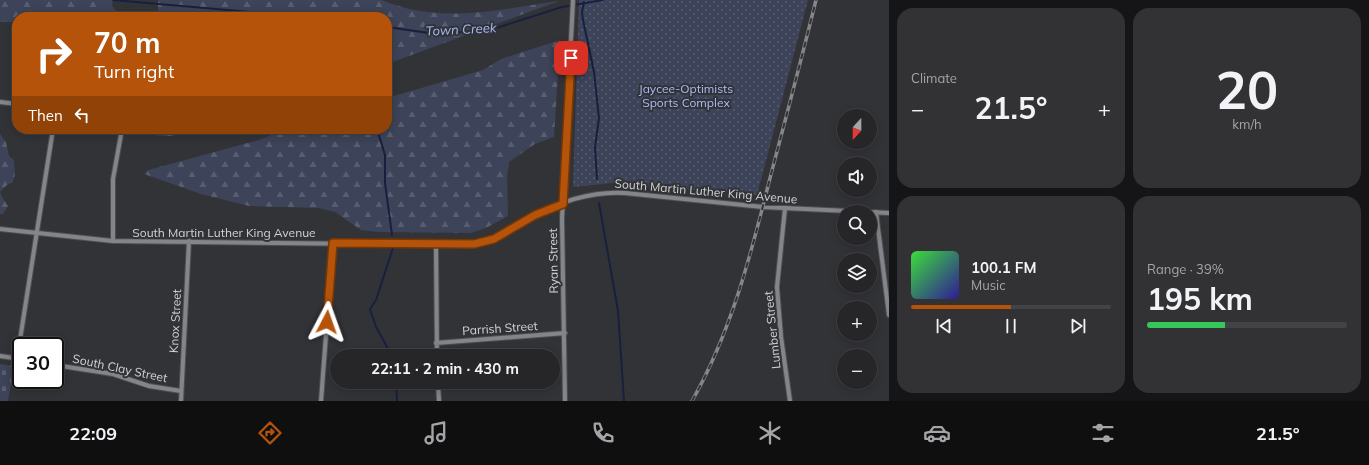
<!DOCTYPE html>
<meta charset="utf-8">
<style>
:root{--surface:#262629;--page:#323235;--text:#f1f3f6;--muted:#a4a5a8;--line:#424346;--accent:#b45309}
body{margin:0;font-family:Mulish,sans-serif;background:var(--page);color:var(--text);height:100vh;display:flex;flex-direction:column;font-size:15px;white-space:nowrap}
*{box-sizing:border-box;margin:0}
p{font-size:13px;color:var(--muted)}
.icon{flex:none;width:22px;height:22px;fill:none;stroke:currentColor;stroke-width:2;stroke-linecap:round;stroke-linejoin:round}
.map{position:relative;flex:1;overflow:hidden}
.side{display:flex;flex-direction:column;gap:8px;padding:8px;background:#151517;width:480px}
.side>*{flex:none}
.banner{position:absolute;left:12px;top:12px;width:380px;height:122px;border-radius:16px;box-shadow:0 2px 10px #0003,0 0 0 1px var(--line);background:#b45309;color:#fff;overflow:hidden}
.needle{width:26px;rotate:201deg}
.tools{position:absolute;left:837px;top:109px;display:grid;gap:8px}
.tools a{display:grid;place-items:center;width:40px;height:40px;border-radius:50%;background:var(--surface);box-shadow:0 2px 10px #0003,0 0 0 1px var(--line);font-size:20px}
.speed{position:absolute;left:12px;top:337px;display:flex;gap:8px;font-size:20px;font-weight:700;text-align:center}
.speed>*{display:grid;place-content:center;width:52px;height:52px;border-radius:50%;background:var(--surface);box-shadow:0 2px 10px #0003,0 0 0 1px var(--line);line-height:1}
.speed .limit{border:2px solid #111;border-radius:6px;background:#fff;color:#111}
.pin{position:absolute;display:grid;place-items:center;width:34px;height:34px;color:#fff;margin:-17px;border-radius:8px;box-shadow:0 2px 6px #0006}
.me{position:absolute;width:44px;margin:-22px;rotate:4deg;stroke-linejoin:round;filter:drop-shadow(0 0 3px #0008)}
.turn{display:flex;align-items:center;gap:14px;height:84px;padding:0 16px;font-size:18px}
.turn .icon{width:52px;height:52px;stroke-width:2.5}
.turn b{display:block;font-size:28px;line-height:34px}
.then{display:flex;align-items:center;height:38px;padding:0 16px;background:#0003;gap:8px;font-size:15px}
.big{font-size:30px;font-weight:700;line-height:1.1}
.side .widget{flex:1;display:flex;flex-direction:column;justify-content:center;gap:6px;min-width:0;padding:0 14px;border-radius:16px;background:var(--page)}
.side .dial{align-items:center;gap:0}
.dial b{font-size:52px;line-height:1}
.song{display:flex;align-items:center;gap:12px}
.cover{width:48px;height:48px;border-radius:6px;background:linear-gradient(135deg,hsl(120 70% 55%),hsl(250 70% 35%))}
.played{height:4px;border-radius:2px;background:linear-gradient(90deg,var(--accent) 50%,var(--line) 50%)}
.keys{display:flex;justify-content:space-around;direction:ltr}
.heat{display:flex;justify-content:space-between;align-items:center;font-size:22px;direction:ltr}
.charge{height:6px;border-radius:3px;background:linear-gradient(90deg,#34c759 39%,var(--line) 0)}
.side .tiles{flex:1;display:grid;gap:8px;grid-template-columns:repeat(2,1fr)}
.trip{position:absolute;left:330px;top:349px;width:230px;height:40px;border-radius:20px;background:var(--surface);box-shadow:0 2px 10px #0003,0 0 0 1px var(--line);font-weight:700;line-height:40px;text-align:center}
.tab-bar{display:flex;height:64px;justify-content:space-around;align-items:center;background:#0f0f10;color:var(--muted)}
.tab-bar .icon{width:28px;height:28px}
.tab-bar .active{color:var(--accent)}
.tab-bar b{font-size:18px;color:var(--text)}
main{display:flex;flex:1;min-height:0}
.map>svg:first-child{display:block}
.forest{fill:url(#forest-firs)}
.cemetery{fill:url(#cemetery-stones)}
.park{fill:url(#park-dots)}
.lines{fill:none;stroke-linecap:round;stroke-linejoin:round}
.stream{stroke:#19203f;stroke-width:2}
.minor-casing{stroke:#4e4f51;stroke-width:6}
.minor{stroke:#84858a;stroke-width:4}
.rail-casing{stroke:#858689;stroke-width:3.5}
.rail{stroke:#323337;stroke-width:2;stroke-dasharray:6;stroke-linecap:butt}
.route-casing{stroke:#753606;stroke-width:10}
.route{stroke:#b45309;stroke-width:7}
.labels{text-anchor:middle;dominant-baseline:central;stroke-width:4;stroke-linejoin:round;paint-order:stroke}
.park-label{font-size:12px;fill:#aabcfa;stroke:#323337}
.street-label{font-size:12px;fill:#d2d3d5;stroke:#323337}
.water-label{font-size:13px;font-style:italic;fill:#aabbf9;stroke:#323337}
</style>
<main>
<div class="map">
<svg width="889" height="401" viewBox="0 0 889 401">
<defs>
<pattern id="forest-firs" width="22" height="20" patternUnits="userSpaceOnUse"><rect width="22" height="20" fill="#3d4358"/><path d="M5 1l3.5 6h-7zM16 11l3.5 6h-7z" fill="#585d6f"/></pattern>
<pattern id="cemetery-stones" width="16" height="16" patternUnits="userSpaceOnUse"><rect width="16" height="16" fill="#3d4358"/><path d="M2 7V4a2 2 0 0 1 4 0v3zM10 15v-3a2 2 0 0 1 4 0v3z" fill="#585d6f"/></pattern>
<pattern id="park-dots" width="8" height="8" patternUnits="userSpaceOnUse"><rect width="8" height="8" fill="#3d4358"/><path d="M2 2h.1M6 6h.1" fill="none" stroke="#585d6f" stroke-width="1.8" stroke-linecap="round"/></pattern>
</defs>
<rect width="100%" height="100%" fill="#323337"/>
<path class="forest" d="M0,0H113L112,6L121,17H17V22H0Z
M158,0H382C440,25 500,9 559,1L387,64V17H158Z
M560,40L554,137L535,144L509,162L507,177L508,216L486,228L471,233L377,232L361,230L335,212L318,208L249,206L201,194L144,174L148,170L259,140L286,129H387V98L483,70L501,59Z
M152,129H196C183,134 169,138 155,135Z
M0,134L6,142L9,156L14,160L15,174L13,182L7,185L0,192L2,197L8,206L3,214H0Z"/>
<path class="cemetery" d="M0,364L14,366L8,401H0Z"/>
<path class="park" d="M579,0H808L757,195L613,183L573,187Z"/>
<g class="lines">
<path class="stream" d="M113,0L309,17
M584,2L582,12L583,20L594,72L599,118L595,147L597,179
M387,27L429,33L431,31L453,33L493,29L562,7L603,0
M377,129L385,155V183L392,235
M599,203L618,311L624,401
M392,356L376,327L370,309L376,300L393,248
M396,382L397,401"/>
<g class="minor-casing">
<path id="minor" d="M0,102L17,104
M785,208L777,287L781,337L790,401
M870,212L889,213
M876,212L889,315
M0,229L113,241L458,245C487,245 507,231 531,217C559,202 593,191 625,193L763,207L869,212
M113,241V179L122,129
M436,245L437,356
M436,343L565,333
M0,356L21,359
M17,359L53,129
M55,365L113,374L149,386L181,391
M438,382L439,401
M181,401L189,241
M321,401L333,243
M565,401L562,218L573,0"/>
</g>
<use href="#minor" class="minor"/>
<g class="rail-casing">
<path id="rail" d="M692,401C731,332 750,258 769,182C785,121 801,61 816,0"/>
</g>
<use href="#rail" class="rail"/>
</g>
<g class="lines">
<g class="route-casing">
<path id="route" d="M327,322L333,243L474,244L494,239L535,215L563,204L571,58"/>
</g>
<use href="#route" class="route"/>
</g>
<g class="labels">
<g class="park-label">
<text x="686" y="88">Jaycee-Optimists<tspan x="686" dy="14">Sports Complex</tspan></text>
</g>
<g class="street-label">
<text transform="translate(706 191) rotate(5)">South Martin Luther King Avenue</text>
<text x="224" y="232">South Martin Luther King Avenue</text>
<text transform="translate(553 261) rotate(-91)">Ryan Street</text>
<text transform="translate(175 321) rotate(-87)">Knox Street</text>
<text transform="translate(500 328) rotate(-4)">Parrish Street</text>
<text transform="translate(772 330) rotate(-96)">Lumber Street</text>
<text transform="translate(120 368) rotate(12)">South Clay Street</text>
</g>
<g class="water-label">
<text transform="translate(461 29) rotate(-3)">Town Creek</text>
</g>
</g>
</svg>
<div class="tools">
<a><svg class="needle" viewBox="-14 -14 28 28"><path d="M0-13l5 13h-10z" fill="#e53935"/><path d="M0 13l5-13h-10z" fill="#a4a5a8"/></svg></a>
<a><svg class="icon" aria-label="sound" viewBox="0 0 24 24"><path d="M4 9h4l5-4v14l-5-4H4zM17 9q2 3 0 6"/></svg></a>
<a><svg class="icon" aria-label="search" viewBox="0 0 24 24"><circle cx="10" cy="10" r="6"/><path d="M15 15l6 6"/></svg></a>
<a><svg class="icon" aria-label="layers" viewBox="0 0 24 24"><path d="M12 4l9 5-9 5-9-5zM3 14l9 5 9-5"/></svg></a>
<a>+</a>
<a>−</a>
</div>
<div class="speed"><div class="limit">30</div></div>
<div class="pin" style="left:571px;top:58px;background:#d93025"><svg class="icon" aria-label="arrive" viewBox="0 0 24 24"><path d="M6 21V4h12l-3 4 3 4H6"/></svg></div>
<svg class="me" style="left:327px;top:322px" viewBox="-20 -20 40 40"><path d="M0-17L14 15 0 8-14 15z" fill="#b45309" stroke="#fff" stroke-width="4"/></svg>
<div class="trip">22:11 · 2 min · 430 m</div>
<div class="banner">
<div class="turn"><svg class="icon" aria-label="right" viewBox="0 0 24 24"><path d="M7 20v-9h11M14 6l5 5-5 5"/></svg><div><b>70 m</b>Turn right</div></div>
<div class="then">Then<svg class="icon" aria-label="left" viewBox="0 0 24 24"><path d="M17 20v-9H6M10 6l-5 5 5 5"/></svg></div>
</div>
</div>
<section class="side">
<div class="tiles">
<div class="widget"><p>Climate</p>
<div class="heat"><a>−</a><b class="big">21.5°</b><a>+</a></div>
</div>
<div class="widget dial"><b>20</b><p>km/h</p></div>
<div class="widget">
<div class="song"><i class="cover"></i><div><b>100.1 FM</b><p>Music</p></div></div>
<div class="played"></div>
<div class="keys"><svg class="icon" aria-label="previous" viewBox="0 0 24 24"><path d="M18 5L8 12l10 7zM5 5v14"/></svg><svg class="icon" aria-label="pause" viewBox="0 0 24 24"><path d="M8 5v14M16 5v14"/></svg><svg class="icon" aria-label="next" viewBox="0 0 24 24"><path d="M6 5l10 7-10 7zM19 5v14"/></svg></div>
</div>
<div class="widget"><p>Range · 39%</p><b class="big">195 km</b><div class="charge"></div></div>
</div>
</section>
</main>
<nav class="tab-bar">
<b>22:09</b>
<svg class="icon active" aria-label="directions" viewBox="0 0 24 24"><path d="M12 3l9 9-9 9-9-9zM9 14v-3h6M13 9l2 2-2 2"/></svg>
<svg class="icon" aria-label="music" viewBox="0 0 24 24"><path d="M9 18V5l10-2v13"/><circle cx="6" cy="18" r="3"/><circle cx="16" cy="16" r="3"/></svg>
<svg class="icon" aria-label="phone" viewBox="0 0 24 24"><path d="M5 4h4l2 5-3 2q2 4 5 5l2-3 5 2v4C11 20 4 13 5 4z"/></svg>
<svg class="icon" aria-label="climate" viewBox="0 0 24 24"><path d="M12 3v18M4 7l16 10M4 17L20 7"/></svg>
<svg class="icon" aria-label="car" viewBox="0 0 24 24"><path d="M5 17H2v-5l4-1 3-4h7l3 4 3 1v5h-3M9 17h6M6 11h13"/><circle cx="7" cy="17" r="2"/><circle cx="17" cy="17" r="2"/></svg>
<svg class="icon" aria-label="filters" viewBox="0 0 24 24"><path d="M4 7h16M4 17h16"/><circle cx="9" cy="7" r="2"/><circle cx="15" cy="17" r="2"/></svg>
<b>21.5°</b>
</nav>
